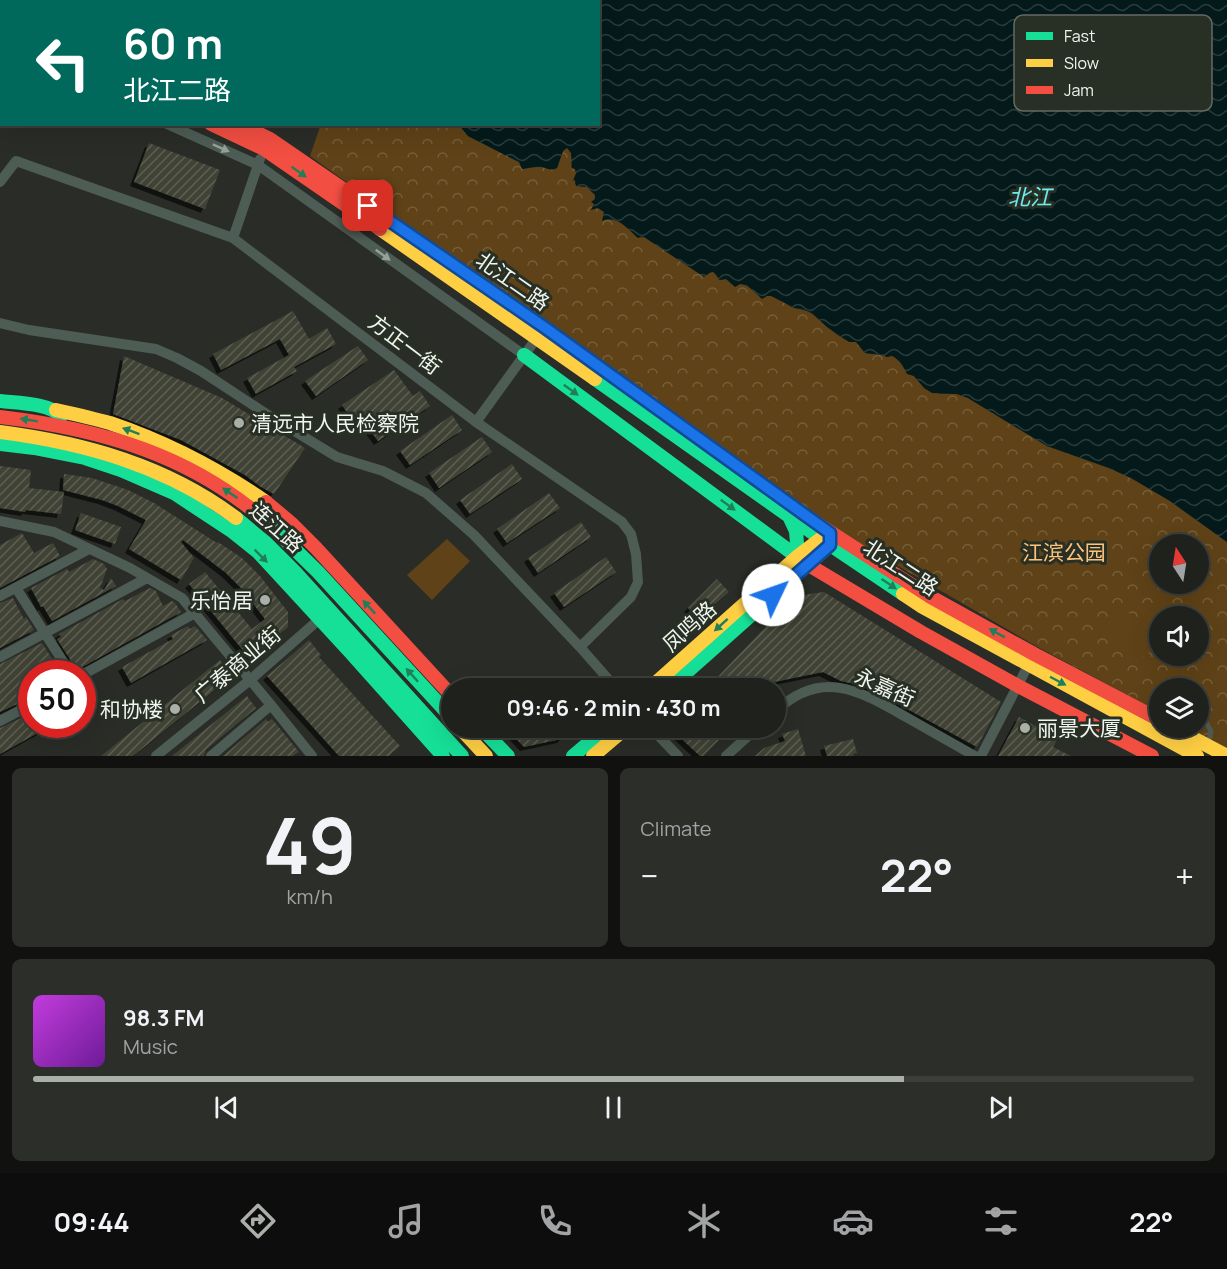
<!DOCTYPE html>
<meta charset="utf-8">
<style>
:root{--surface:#1f211d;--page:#2c2e2a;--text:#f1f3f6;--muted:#a1a3a4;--line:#3c3e3b;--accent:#aaafa8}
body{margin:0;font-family:Manrope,"Noto Sans SC",sans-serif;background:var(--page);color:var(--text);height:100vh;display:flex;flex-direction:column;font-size:22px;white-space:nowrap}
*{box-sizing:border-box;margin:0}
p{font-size:20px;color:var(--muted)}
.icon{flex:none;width:33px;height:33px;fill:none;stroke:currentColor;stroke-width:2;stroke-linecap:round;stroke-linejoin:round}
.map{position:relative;height:756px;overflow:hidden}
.drawer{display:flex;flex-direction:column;gap:12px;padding:12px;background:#111210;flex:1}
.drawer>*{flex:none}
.banner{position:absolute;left:0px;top:0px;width:600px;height:126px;box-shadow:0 6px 24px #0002,0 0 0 2px var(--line);background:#00695c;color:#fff;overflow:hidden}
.needle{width:39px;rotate:348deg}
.buttons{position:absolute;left:1149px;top:534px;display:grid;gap:12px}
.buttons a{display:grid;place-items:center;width:60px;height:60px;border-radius:50%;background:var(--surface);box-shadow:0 6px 24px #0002,0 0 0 2px var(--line);font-size:30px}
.speed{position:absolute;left:18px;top:660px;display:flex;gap:12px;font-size:30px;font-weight:700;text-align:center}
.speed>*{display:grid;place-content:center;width:78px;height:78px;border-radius:50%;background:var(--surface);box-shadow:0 6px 24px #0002,0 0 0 2px var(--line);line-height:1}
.speed .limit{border:9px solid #d22;background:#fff;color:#111}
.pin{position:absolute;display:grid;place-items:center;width:51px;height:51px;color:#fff;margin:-26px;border-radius:12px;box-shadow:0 3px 9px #0006}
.me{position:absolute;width:66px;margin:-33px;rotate:48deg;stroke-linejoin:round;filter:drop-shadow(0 0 4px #0008)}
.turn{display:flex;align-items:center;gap:21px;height:126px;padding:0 24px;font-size:27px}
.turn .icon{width:78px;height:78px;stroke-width:2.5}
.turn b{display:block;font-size:42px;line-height:51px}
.big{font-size:45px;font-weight:700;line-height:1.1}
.drawer .card{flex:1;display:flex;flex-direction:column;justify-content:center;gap:9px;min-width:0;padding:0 21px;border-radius:9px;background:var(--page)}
.drawer .dial{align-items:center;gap:0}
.dial b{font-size:78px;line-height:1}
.song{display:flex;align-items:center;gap:18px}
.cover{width:72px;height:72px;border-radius:9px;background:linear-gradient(135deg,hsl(290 70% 55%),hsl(280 70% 35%))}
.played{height:6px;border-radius:3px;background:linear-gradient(90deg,var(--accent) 75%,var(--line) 75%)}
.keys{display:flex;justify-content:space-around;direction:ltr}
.heat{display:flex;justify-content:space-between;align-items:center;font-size:33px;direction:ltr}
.drawer .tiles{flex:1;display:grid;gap:12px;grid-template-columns:1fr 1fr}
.card:last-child{grid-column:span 2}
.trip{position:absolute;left:441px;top:678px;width:345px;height:60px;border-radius:30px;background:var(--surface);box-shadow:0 6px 24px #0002,0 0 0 2px var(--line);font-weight:700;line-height:60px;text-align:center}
.tab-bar{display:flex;height:96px;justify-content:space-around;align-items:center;background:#0c0d0c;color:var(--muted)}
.tab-bar .icon{width:42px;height:42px}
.tab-bar .current{color:var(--accent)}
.tab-bar b{font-size:27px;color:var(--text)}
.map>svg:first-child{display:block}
.park{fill:url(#park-crowns);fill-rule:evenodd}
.pitch{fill:#5f4217}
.water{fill:url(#water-waves)}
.building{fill:url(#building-hatch);filter:url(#shadow)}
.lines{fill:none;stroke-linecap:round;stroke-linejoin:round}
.lane{stroke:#4d5c55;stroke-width:5}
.street{stroke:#4d5c55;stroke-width:10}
.fast{stroke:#16e098;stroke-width:14}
.slow{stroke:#ffcf43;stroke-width:14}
.jam{stroke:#f24e42;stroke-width:14}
.oneway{fill:#96a19a}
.oneway2{fill:#207f58}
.route-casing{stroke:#114b97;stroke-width:15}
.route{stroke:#1a73e8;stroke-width:10}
.poi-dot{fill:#aaafa8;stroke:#282f24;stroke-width:2}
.labels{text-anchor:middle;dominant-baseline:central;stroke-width:6;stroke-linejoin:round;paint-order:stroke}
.street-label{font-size:21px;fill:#f0f5ee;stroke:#282f24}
.poi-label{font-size:21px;fill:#f0f5ee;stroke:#282f24;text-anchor:start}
.park-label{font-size:21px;fill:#fec37b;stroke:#282f24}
.water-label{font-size:22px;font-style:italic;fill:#6debef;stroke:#282f24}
.key{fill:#282f24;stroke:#646a61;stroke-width:1.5}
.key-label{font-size:16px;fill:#f0f5ee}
</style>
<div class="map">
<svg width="1227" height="756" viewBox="0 0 1227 756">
<defs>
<pattern id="park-crowns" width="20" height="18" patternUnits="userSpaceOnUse" patternTransform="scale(1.5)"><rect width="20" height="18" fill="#5f4217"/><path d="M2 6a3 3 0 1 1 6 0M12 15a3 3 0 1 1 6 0" fill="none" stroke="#765e39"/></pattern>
<pattern id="water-waves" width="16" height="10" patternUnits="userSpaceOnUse" patternTransform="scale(1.5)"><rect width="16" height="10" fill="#041a1a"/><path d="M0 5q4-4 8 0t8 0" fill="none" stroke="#293c3c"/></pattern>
<pattern id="building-hatch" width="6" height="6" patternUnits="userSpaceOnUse" patternTransform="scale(1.5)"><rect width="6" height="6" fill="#414334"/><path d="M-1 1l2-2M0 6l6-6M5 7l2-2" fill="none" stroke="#5d5f52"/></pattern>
<filter id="shadow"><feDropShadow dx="-4" dy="4" stdDeviation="0" flood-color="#0009"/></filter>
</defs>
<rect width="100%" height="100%" fill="#292c27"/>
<path class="park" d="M321,124L459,125L468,136L519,162L523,169C528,168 533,167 538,167C546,167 549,171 557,168L563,151L567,147C573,152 573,160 571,167L576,170V176L574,180H575V184L577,186L587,187L595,195L594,204L592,209L598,208L604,212L603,220C618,216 628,229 638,238L644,237L698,272L707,273L713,272L721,280L726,279L737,286L740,284C751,285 754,295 764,298C765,297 766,296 768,295C775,294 787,306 794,308C800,310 806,309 812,314C824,323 842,343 856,342L865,353L882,355L887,357L892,355C899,360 904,364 906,372L914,376L917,380L940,394H957L968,398L1047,446L1109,468L1131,478L1170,501L1227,542V748L1189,728H1198V688H1160L1159,712L1036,646L810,515L310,156ZM1160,544H1198V584H1160ZM1160,616H1198V656H1160Z"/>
<path class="pitch" d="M1065,526L1110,547L1098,572L1053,550Z
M447,539L470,561L432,600L407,575Z
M1115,606L1159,629V631L1146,658L1100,635Z"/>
<path class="water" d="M160,0H1227V542L1170,501L1131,478L1109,468L1047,446L968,398L957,394L932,393L924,388L914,376L907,374C903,366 900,360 892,356L887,357L882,355L865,353L856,342H849L827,327L812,313L802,309L795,308L771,296H767L762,299L747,285L740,284L735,287L726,279L719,280C713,268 712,272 704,277L644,237L641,236L638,238C628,229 617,214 602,221L604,212L598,208L591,210L594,204L591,202L595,199V195L587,187L576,186L575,180L573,181L576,173L575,169L572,168L571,153L567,148L563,151L557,168C550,171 549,169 543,167C537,166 529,168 522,169L519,162L468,136L459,125L598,124V2H163Z"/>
<path class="building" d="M149,143L220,170L205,209L134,182Z
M293,311L309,339L327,328L336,344L294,367L297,371L256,394L247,378L289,355L280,339L221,370L213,354Z
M358,346L368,360L316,396L305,381Z
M124,356L222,398L305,448L274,494L261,487L245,475L181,440L113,414Z
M394,370L413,396L420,391L430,406L378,441L359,415L352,420L342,405Z
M452,415L462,430L410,465L400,451Z
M482,437L492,452L439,488L429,473Z
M512,464L522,479L470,514L460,500Z
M0,466L31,470L29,488L64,492L61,514L26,510L25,512L0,508Z
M64,474L92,478L128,490L154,503L217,543L218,542L242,558L260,576L288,612V627L250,659L189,584L205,572L252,629L265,619L242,589L226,573L183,540L181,542L194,558L181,580L129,549L146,520L118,506L102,500L63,490Z
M549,493L560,508L507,543L497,529Z
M81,513L121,527L115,544L75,530Z
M581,522L591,537L538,573L528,558Z
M22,533L34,553L53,543L60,556L0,588V545Z
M606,557L616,572L564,607L554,593Z
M93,559L104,564L107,569L100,588L104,590L111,578L116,586L52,621L43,606L41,607L31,588L67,569L69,572Z
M717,579L729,592L698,619L688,608Z
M150,588L156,591L163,606L172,601L175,603L181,612L77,670L57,639L61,637L59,634L123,599L125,601Z
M824,592L1001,702L977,747L876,692L860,685L841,681L823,672L774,682L768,688H707L795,596Z
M13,598L24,619L26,617L34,630L0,648V603Z
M188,626L190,629L195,626L207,640L131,683L122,667L173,639L171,635Z
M309,640L321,655L319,657L400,746L389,756H339L267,676Z
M42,643L62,674H32V697L0,712V664Z
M220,660L232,676L133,756H101Z
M247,696L256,708L206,750L204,756H172Z
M32,713V724H54L0,754V728Z
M1019,717L1058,738L1053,747L1071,756H998Z
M266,719L268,722L272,719L299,752L293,756H223Z
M506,728H572L561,739L524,747Z
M670,728H731L703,756H700Z
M798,729L806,756H755L764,748L785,741L782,734Z
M853,739L857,753L853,754L854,756H827L824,746Z"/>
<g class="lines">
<path class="lane" d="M1198,708L1211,731L1208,744"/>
<path class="street" d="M0,50L2,51
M167,124L258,165L524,355
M0,182L16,161L233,238L476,422L622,522L631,534L636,554L638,582L631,597L580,647
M233,238L260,159
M0,323L29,330L156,349L177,358L201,371L268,415L337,457L383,471L426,493L474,535L580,647L616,688
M476,422L541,332
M0,521L54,532L130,568L182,598L271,705L312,756
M16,588L71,674
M0,596L89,549
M0,657L147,578
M82,675L195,613
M776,711C822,668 860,691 906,717C929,730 952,743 975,756
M0,721L32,704
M651,728L678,756
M156,756L250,680L323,616
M211,756L271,705
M726,756L757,728
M981,756L1031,660"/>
<path class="fast" d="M0,29L2,30
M423,244L544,327L657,410
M524,355L807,564
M595,379L820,538L903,594
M0,401C17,403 50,403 61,416
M0,444L34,448L85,458L121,470L174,493L233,532L258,552L352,654
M789,516L796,531L798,556
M236,518L266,543L295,572L462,756
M269,524L318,572L452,718
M350,646L352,654L443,756
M669,688L830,545V536
M481,728L508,756
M573,756L606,728"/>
<path class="slow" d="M0,16L2,17
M380,229L595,379
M56,410C74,414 92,418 110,423C166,442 218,469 266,502
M0,432C85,443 167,466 236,518
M903,594L921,606L1197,756
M650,688L798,556L827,534
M460,728L486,756
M1174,728L1227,756
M593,756L626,728"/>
<path class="jam" d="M211,124L264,149L380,229
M239,124L270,139L423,244
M0,417C101,429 192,455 269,524
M266,502L291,523L316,548L452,696
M801,513L929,596L1034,654L1160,720
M807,564L921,632L1018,686L1152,756"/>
</g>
<defs><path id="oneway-solid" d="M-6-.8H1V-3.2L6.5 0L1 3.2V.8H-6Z" transform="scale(1.5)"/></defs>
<g class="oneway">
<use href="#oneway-solid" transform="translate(221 148) rotate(24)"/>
<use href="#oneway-solid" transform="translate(383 255) rotate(36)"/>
</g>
<g class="oneway2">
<use href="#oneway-solid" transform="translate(299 172) rotate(35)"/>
<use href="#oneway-solid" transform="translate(571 390) rotate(36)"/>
<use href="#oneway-solid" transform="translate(29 420) rotate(-171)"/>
<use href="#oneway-solid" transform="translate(131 431) rotate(-160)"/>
<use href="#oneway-solid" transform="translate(230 493) rotate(-146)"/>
<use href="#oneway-solid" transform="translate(728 505) rotate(36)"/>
<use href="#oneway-solid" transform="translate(261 556) rotate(45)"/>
<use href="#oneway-solid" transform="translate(889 584) rotate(34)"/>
<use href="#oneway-solid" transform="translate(369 607) rotate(-133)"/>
<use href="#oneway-solid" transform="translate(721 625) rotate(138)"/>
<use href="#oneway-solid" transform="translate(997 633) rotate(-151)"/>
<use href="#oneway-solid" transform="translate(412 675) rotate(-132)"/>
<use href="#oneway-solid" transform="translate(1058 681) rotate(28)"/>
</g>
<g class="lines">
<g class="route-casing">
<path id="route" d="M368,206L544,327L830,533V545L773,595"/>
</g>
<use href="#route" class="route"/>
</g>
<g class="poi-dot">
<circle cx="239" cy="423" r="6"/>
<circle cx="265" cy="600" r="6"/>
<circle cx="175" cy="709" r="6"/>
<circle cx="1025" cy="728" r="6"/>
</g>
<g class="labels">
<g class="street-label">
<text transform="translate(513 281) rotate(35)">北江二路</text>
<text transform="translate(405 344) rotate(37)">方正一街</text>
<text transform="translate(277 527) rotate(42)">连江路</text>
<text transform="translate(901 567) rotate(33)">北江二路</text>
<text transform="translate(689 626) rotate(-42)">凤鸣路</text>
<text transform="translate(237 664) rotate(-40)">广泰商业街</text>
<text transform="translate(885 687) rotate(24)">永嘉街</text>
</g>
<g class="poi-label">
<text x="251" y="423">清远市人民检察院</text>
<text x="253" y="600" text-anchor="end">乐怡居</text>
<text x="163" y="709" text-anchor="end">和协楼</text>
<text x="1037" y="728">丽景大厦</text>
</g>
<g class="park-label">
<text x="1064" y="552">江滨公园</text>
</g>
<g class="water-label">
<text x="1030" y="197">北江</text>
</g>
</g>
<rect x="1014" y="15" width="198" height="96" rx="9" class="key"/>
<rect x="1026" y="32" width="27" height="8" fill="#16e098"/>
<rect x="1026" y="59" width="27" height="8" fill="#ffcf43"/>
<rect x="1026" y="86" width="27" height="8" fill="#f24e42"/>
<g class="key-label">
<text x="1064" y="42">Fast</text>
<text x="1064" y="69">Slow</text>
<text x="1064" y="96">Jam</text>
</g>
</svg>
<div class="buttons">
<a><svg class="needle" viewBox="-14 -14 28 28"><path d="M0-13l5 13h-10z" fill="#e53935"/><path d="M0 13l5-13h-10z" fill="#a1a3a4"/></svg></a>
<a><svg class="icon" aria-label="sound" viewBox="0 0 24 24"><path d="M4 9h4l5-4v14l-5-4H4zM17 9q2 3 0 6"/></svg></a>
<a><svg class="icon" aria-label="layers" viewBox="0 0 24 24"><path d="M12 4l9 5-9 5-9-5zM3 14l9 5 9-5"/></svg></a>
</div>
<div class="speed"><div class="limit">50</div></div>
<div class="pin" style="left:368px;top:206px;background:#d93025"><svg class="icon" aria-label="arrive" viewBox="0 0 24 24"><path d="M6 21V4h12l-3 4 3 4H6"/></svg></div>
<svg class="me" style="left:773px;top:595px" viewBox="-20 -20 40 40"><circle r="19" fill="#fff"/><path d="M0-13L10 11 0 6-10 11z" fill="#1a73e8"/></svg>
<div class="trip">09:46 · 2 min · 430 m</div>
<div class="banner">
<div class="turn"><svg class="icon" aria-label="left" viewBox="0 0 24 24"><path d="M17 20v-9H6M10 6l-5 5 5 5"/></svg><div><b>60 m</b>北江二路</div></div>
</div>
</div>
<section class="drawer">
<div class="tiles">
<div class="card dial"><b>49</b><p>km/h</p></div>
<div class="card"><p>Climate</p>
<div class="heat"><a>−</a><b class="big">22°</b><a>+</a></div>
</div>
<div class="card">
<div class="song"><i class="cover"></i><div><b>98.3 FM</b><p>Music</p></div></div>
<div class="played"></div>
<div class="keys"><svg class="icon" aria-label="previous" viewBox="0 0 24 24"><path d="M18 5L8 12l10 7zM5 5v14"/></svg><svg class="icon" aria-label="pause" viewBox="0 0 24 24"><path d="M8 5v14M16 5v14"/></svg><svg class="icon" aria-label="next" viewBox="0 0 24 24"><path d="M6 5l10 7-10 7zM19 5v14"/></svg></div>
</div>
</div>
</section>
<nav class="tab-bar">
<b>09:44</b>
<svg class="icon current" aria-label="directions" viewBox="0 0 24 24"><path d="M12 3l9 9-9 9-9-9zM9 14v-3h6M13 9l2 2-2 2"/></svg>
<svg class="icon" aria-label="music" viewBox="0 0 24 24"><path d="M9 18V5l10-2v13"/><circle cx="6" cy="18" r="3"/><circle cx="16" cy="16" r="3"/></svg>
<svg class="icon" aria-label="phone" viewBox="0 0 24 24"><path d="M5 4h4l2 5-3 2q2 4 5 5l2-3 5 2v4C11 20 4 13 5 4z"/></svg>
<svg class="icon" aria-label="climate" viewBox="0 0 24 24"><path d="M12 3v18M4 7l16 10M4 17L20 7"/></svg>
<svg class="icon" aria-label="car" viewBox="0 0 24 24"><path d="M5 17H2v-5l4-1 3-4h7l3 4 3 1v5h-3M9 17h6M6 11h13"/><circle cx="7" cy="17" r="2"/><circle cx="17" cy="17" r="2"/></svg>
<svg class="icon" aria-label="filters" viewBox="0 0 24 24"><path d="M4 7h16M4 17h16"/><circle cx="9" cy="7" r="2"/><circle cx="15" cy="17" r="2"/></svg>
<b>22°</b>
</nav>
